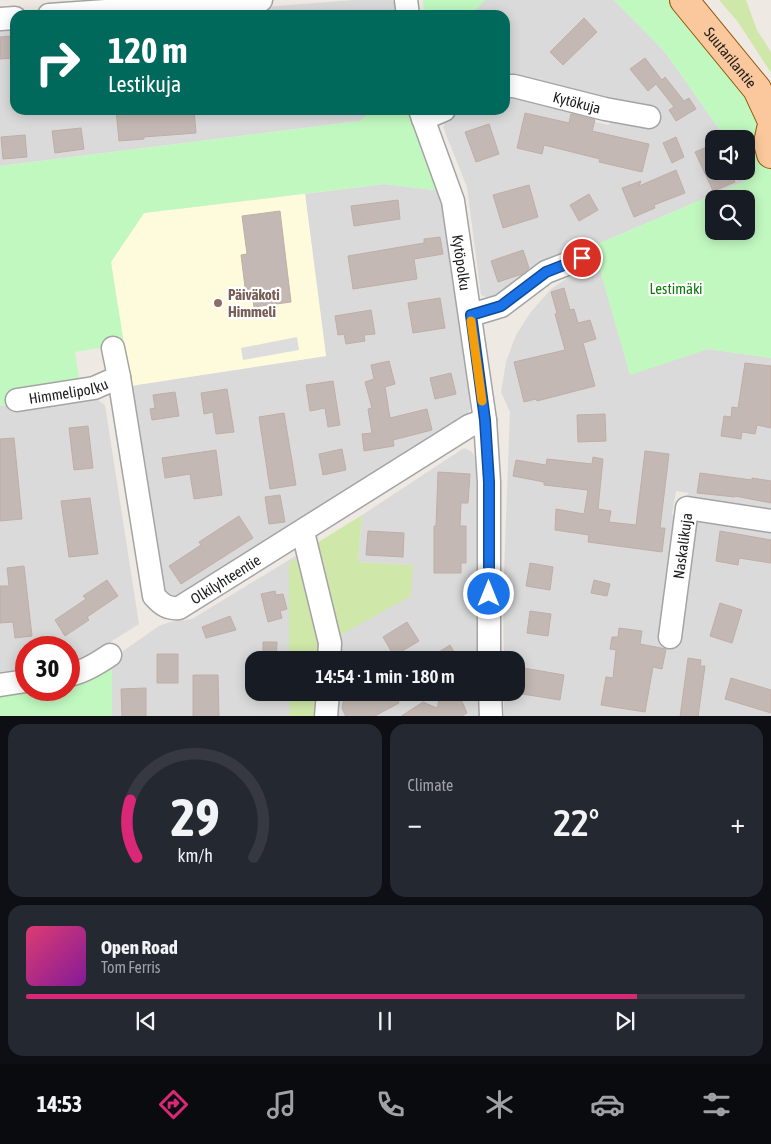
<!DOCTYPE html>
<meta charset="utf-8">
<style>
:root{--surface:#171b24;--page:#242831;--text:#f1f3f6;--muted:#9ea1a6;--line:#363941;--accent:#db2777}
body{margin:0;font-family:"Asap Condensed",sans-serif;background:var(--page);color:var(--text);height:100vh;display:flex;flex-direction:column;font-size:19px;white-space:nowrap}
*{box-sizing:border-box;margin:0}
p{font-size:16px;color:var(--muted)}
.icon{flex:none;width:28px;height:28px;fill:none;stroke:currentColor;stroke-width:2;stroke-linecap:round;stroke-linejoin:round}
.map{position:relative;height:716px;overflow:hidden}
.drawer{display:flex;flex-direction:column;gap:8px;padding:8px;background:#0d0f14;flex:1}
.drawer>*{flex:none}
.guide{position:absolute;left:10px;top:10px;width:500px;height:105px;border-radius:15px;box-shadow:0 2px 12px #0003;background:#00695c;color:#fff;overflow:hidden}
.buttons{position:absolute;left:705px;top:130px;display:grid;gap:10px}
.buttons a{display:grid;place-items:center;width:50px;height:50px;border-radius:10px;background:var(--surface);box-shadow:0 2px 12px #0003;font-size:25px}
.speed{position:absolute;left:15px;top:636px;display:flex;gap:10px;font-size:25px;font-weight:700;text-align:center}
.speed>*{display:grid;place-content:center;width:65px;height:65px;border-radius:50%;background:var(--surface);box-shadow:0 2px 12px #0003;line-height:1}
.speed .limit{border:8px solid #d22;background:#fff;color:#111}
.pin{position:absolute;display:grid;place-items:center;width:42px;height:42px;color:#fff;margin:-21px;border:2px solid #fff;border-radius:50%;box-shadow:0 1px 5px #0007}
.me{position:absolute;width:55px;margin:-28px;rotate:0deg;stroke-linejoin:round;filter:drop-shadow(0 0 4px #0008)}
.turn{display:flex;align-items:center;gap:18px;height:105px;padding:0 15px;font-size:22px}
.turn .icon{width:65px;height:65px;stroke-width:2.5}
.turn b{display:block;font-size:35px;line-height:42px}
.big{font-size:38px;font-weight:600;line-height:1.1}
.drawer .widget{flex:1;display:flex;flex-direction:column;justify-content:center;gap:8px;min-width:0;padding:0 18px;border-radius:15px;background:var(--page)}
.drawer .dial{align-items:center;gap:0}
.dial svg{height:130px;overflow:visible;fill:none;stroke:var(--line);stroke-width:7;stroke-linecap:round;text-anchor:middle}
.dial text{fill:var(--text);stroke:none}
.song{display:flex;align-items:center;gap:15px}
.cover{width:60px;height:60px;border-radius:8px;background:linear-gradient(135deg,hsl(340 70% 55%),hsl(290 70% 35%))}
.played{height:5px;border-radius:2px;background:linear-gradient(90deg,var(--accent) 85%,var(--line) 85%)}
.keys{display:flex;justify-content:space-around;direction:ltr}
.heat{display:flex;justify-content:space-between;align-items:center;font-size:28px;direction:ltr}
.drawer .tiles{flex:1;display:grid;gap:8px;grid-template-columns:1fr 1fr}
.widget:last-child{grid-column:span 2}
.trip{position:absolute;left:245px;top:651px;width:280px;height:50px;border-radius:15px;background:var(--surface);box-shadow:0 2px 12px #0003;font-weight:600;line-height:50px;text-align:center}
.menu{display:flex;height:80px;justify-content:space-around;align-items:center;background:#090b0e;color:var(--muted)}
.menu .icon{width:35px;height:35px}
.menu .current{color:var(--accent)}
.menu b{font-size:22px;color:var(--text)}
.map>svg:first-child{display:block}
.residential{fill:#dbdada}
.education{fill:#fefbdc}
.grass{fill:#cfe8a9}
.park{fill:#c1f8c0;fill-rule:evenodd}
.parking{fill:#ddd}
.building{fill:#c3b8b3;stroke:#c0aea6}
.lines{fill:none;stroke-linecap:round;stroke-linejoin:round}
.minor-casing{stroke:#a4a4a4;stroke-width:25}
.major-casing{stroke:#945502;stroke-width:30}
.minor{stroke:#fff;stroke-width:22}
.major{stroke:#fac89c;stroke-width:28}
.route-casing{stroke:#114b97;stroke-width:12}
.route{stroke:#1a73e8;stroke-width:9}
.slow{stroke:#f59e0b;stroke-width:9}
.education-dot{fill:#8d6e63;stroke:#fff;stroke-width:2}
.labels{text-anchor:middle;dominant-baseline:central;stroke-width:4.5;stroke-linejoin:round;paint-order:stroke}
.street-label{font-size:15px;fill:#1d1d1d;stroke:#fff}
.park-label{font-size:15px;fill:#0f7a0d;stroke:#fff}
.education-label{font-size:15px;font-weight:bold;fill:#785e54;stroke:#fff;text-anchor:start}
</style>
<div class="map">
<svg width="771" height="717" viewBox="0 0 771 717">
<rect width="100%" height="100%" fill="#eee9e3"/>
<path class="residential" d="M353,0H392L398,5V15H163Z
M485,0H614L665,52L725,137L726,139H714V171H739L743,182L593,246L539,267L492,300L481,295L467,187L443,127L448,116L464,110H505V93L594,117L595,122L609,125L612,120L617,118L656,127L659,114L505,77V15H470Z
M15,27V110H373L360,121L0,166V28Z
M384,184L442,191L470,401V409L467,416L180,598L162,590L130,386L326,356L305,194Z
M597,258L630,374L708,349L771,358V513L689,497L688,493L676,491L672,514L677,524L692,523L698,520L771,529V716H504V693L516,692V660H504L503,600L510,412L501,392L506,362L516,335L530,313L551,289Z
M91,395L105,405L139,624L76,664L69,665V648H26V669L0,672V406Z
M464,448L471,451L478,460L479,660H254V692L480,693V716H112V664L123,651L159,626L170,622L192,619L312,546L335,637L413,565L358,562L362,515Z"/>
<path class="education" d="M305,194L326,356L130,386L111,262L144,213Z"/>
<path class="grass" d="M719,0H746L757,30L771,52V73L738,22Z
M362,515L358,562L413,565L411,596L335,638L312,546Z
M299,557L320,650L319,660H289V563Z
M289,693H318L317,716H290Z"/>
<path class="park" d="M423,0H485L470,15H424Z
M614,0H674L754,93L771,164V358L708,349L630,375L593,246L743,182L739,171H746V139H726L665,52ZM714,199H746V231H714Z
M373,110H409L442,191L384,184L144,213L111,262L124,344L75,352L80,384L91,395L0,406V166L360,121Z
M112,664V716H0V672L26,669V690H69V679Z"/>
<path class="parking" d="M297,337L299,350L243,360L241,348Z"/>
<path class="building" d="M584,18L597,32L563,65L550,52Z
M12,36L14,58L0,59V37Z
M645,58L662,80L665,77L684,101L689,98L696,109L676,121L669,110L674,107L656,84L648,91L630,69Z
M116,110H194L196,133L144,137V139L119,141Z
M525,113L569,123L571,114L595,120L592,131L649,144L642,172L599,162L600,159L544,145L542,154L517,148Z
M489,124L499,154L476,162L465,132Z
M81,128L84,149L55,153L52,131Z
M25,135L27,157L3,159L1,137Z
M676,137L684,157L672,163L663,143Z
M709,146L714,156V171H730L735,182L714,191V193L695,152Z
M676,170L685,193L654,205L655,208L634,217L622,188L641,181L639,186Z
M529,185L538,217L503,228L493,195Z
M589,194L598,210L579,221L570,205Z
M398,200L400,219L354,226L351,206Z
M280,211L291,302L254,307L252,294L246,295L241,255L247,254L242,216Z
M440,237L443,254L414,259L417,279L353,289L348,256L424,243V239Z
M523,250L529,268L522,274L498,282L491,261Z
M564,288L570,310L574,309L578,323L590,320L596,339L583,343L595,386L537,401L536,399L524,402L514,362L565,350L555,314L557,313L551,292Z
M440,298L445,328L413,333L408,303Z
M371,310L375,334L364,335L365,341L346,344L344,334L338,335L335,316Z
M389,361L395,384L385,387L390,418L427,409L432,430L393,440L394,446L364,451L362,434L372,433L368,409L372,408L365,382L374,379L371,365Z
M745,363L771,366V428L757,425L755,434L742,432L741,439L721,436L724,416L731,417L732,407L738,408Z
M451,373L456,394L435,399L430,378Z
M333,381L340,425L328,427L325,408L310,411L306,385Z
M227,389L234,432L216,434L213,412L204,414L201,393Z
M175,392L179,416L152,420L150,409L155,408L153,395Z
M284,413L296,485L270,489L259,417Z
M605,414L606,441L578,442L577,415Z
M88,426L93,468L74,470L69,428Z
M14,438L22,519L0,521V439Z
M342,449L346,470L323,475L319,454Z
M216,450L222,495L194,499L190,474L165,478L162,458Z
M645,451L669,454L660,528H665L662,552L588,542L589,535L555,530L556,509L584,514L588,490L544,485V482L513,476L516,460L546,465L547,459L592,464L593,457L603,459L598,509L611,511L609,522L636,525Z
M438,472L470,474L468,503H461L460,526H466V563H461V573H434V526H436Z
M700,473L752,480V478L771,481V503L735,496V497L697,493Z
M280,495L285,522L269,524L265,497Z
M90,498L98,554L69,557L61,501Z
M239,516L253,538L181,584L169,566L201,545L199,542Z
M368,531L404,533L403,557L366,555Z
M720,531L771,540V563L739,558L738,565L716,561Z
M530,563L553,567L550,590L526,586Z
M24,566L32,636L15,638L13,622L0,623V586H9L7,568Z
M107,580L118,596L87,617L89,620L65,636L55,620L86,599L83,596Z
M594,580L610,584L607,596L591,593Z
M275,591L276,595L283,594L287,609L280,611L282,618L268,622L261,594Z
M720,603L742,610L732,643L710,636Z
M530,611L551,614L548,636L527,633Z
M230,616L236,630L206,638L202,627Z
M407,622L419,641L394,656L383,637Z
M619,628L642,631L640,644L666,649L662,669L653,667L645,712L601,705L606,677L613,678L616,650L610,649L612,637H618Z
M263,642H277L276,659H263Z
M450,645L459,660H426Z
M157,654H178V683H157Z
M688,658L701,660L700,666H705L698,717H680Z
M518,667L564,675L560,700L516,693Z
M193,675H218L219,717H193Z
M731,678L771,690V713L725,699Z
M146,688V717H122L121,689Z
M354,692L369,697L370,692H394L399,703L373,717H346L342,708L344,698Z
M441,692H458L467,713L460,717H400L423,702L437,708Z"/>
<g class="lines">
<g class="minor-casing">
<g id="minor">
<path d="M406,0L408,15"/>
<path d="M49,15L261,0"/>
<path d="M0,19L15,18"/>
<path id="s1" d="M505,86H514L605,109L649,117"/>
<path id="s2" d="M420,110L453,201L485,420L489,482V660"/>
<path d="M423,119L444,110"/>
<path d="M471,315L501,306L546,272L582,258"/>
<path id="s3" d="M113,348L119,377L154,596C162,605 168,609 179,608L469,426L485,420"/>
<path id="s4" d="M17,400L94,388L119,377"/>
<path d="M303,532L330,643L329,660"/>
<path id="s5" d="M670,637L687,508L771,521"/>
<path d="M69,675C84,672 97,664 110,655"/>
<path d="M0,685L26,681"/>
<path d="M490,692L491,717"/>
<path d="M326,717L328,692"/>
</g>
</g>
<g class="major-casing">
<g id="major">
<path id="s6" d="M684,0L757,89L771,119"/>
<path d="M771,129L768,143L771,154"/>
</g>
</g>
<use href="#minor" class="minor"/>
<use href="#major" class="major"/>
</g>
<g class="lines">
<g class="route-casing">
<path id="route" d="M489,594V482L485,420L471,315L501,306L546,272L582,258"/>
</g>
<use href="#route" class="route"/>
<path class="slow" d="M471,321L482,401"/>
</g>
<circle class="education-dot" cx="218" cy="303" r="5"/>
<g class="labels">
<g class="street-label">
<text stroke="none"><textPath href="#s6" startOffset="74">Suutarilantie</textPath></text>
<text stroke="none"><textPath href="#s1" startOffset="74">Kytökuja</textPath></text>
<text stroke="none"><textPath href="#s2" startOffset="159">Kytöpolku</textPath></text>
<text stroke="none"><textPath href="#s4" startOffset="52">Himmelipolku</textPath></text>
<text stroke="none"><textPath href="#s5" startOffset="92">Naskalikuja</textPath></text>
<text stroke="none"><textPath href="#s3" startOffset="335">Olkilyhteentie</textPath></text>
</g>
<g class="park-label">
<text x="676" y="288">Lestimäki</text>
</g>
<g class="education-label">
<text x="228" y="294">Päiväkoti<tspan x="228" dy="17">Himmeli</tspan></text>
</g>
</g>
</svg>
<div class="buttons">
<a><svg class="icon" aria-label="sound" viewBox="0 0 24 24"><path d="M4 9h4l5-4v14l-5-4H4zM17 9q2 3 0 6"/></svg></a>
<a><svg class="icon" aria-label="search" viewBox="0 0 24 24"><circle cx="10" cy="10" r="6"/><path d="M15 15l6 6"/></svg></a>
</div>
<div class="speed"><div class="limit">30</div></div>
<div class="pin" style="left:582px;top:258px;background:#d93025"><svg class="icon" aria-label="arrive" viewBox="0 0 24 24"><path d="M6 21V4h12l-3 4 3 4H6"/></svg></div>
<svg class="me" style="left:489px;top:594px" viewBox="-20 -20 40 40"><circle r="17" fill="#1a73e8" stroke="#fff" stroke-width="3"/><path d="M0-11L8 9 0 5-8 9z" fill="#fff"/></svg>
<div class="trip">14:54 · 1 min · 180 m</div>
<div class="guide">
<div class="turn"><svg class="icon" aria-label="right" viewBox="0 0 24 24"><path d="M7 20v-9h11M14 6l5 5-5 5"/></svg><div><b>120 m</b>Lestikuja</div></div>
</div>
</div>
<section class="drawer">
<div class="tiles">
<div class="widget dial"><svg viewBox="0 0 100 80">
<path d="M14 69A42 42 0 1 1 86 69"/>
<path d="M14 69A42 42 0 0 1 10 34" stroke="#db2777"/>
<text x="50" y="56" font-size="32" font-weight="700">29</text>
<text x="50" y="72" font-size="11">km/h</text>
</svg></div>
<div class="widget"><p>Climate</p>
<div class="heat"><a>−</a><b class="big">22°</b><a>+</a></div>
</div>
<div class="widget">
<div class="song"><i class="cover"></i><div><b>Open Road</b><p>Tom Ferris</p></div></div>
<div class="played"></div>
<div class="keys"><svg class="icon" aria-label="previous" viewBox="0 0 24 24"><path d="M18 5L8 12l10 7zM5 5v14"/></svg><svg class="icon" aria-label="pause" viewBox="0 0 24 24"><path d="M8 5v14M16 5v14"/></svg><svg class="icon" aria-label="next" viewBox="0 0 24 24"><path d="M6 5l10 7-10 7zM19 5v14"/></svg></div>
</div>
</div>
</section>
<nav class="menu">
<b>14:53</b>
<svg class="icon current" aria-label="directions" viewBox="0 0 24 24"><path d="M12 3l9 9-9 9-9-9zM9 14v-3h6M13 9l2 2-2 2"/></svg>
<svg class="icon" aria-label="music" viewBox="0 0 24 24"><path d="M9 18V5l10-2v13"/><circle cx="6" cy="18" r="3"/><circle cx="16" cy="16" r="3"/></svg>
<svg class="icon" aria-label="phone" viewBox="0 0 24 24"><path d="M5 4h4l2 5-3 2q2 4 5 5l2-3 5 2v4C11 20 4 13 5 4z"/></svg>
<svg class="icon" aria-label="climate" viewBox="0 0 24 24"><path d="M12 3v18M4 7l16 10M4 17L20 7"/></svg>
<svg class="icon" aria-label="car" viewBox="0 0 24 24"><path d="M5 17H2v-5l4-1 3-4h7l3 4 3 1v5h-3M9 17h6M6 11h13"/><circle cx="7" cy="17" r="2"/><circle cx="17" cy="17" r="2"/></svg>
<svg class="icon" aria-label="filters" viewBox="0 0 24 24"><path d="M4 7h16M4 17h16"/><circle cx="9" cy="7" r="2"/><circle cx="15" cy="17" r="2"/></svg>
</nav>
